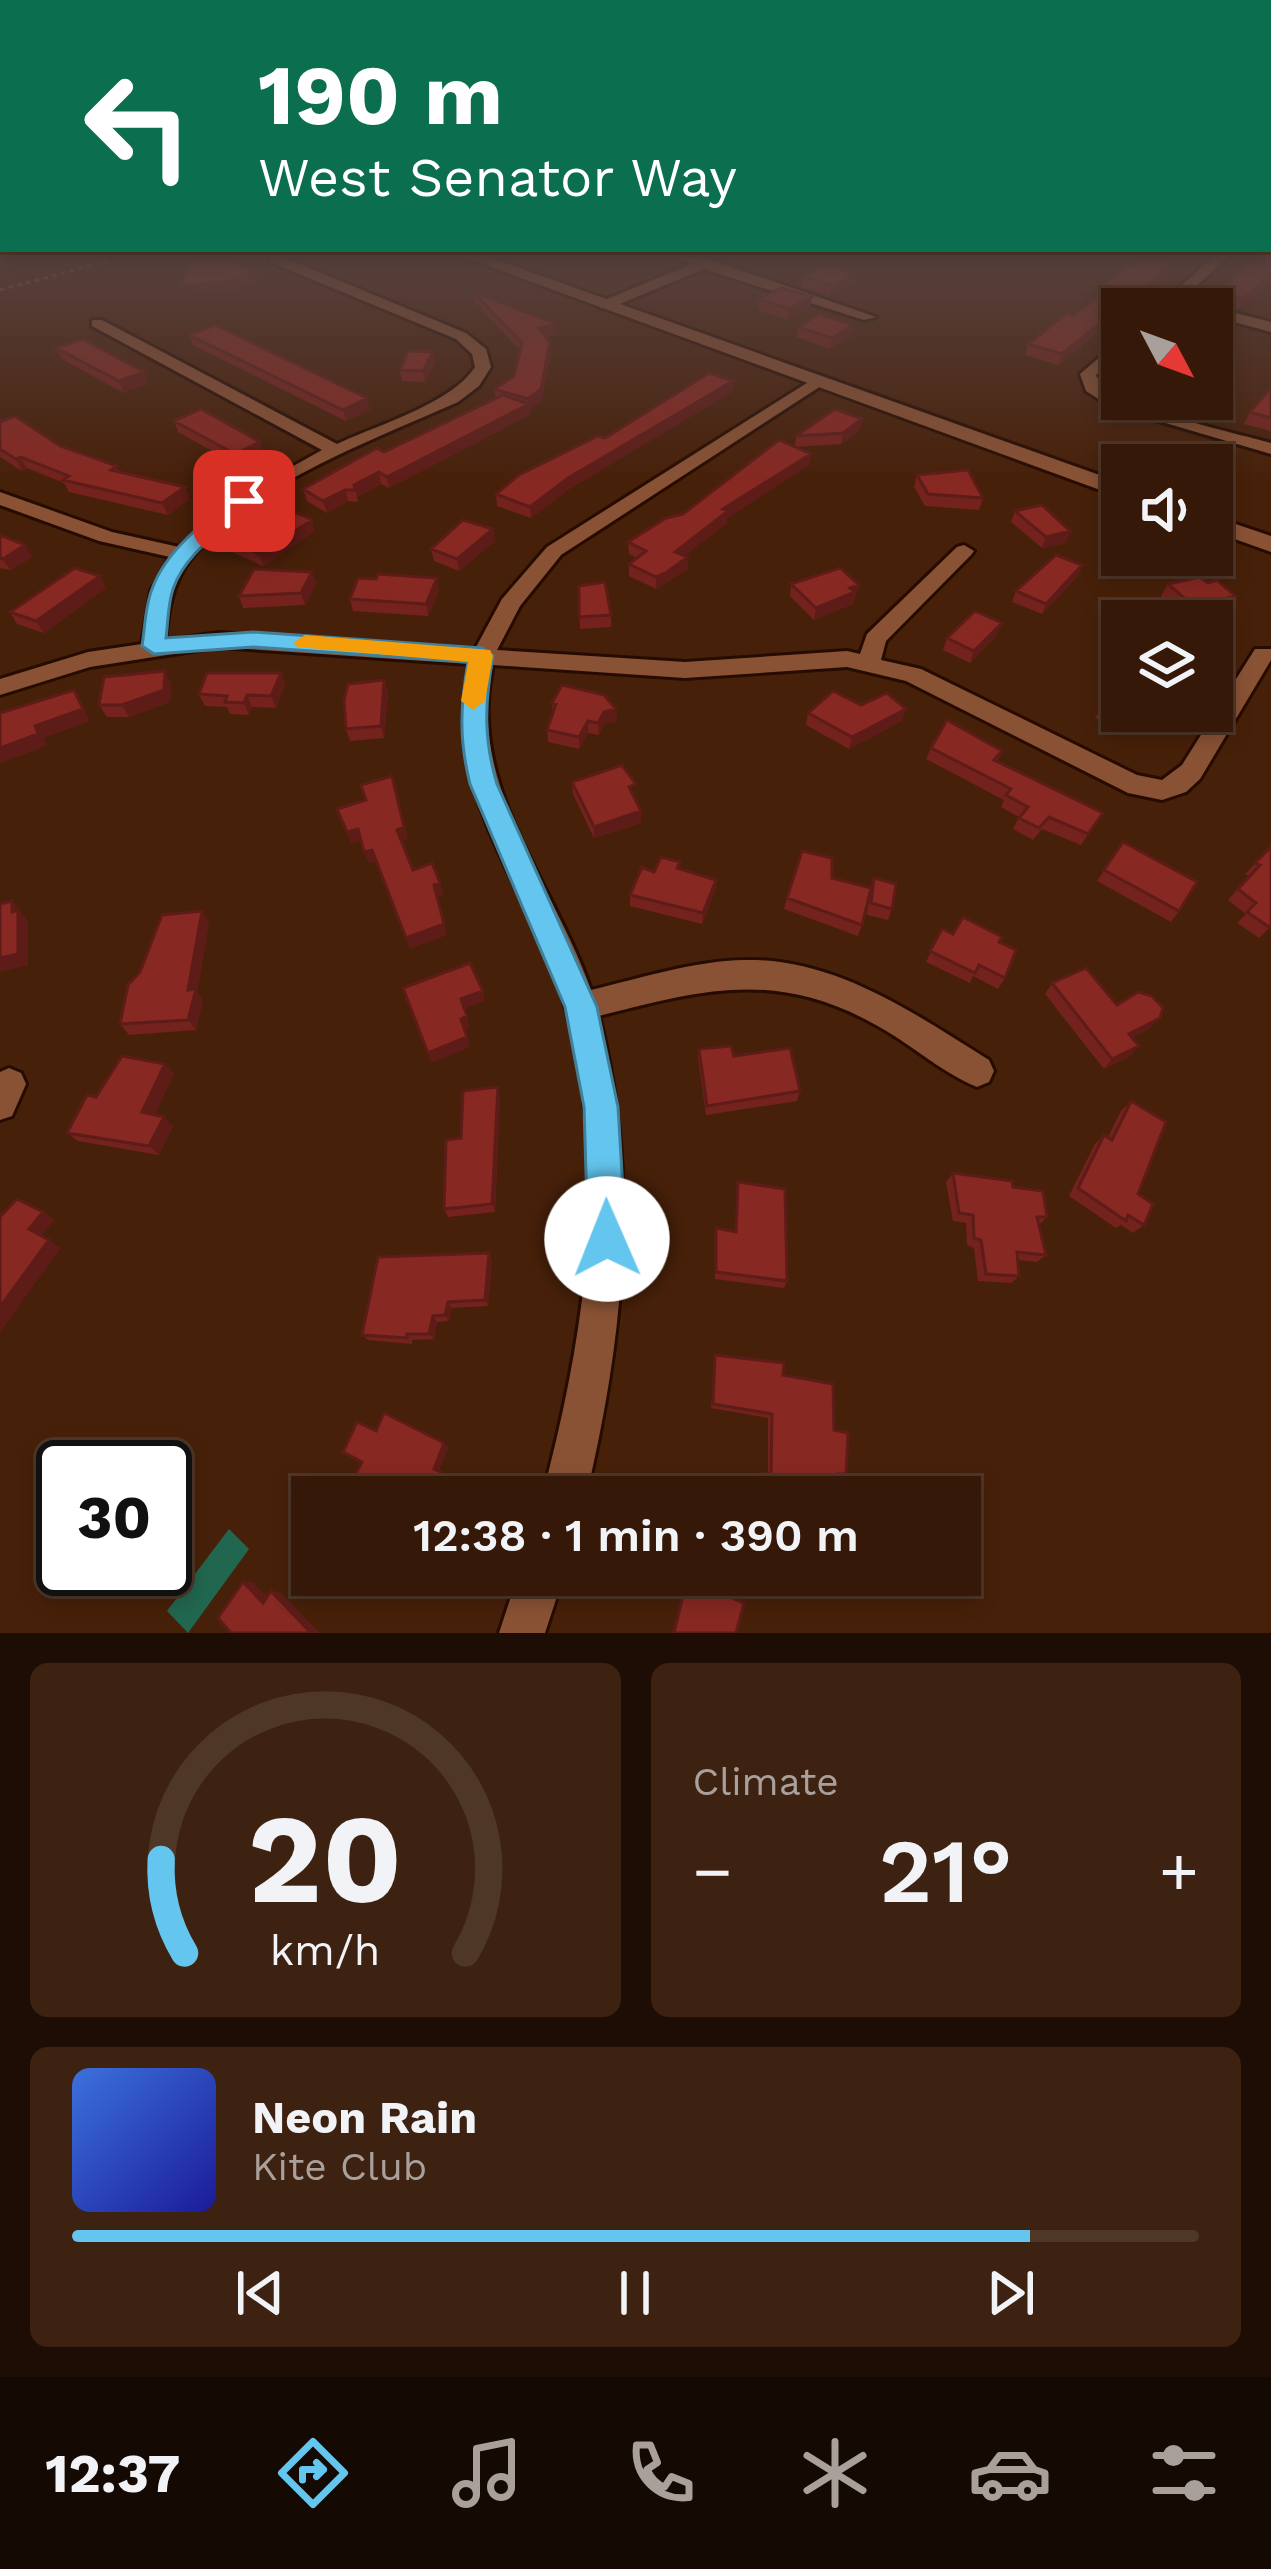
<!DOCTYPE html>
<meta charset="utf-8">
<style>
:root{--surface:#351807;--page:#3d2111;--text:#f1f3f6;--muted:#aaa09b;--line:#4f3728;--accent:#64c5ee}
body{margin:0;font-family:"Work Sans",sans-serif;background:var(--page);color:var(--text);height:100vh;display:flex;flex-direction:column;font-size:45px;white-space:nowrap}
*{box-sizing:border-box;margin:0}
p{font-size:39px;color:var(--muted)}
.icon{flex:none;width:66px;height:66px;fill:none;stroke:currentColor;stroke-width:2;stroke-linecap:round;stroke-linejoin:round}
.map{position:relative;height:1633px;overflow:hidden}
.drawer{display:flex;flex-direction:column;gap:30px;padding:30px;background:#1d0d04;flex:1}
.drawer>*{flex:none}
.hud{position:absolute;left:0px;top:0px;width:1272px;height:252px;box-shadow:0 6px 18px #0003,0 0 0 3px var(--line);background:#0b6e4f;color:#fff;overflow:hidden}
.needle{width:78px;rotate:131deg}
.fabs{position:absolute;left:1101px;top:288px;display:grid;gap:24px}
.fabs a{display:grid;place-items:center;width:132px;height:132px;border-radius:0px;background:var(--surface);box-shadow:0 6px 18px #0003,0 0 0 3px var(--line);font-size:60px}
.speed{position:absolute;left:36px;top:1440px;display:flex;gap:24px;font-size:60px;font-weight:700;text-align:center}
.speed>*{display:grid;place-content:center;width:156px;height:156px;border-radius:50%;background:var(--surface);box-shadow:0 6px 18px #0003,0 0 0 3px var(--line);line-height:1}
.speed .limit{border:6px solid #111;border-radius:18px;background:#fff;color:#111}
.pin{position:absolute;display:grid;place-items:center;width:102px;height:102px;color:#fff;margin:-51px;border-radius:24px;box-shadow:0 6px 18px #0006}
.me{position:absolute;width:132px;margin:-66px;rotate:359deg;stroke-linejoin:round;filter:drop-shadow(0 0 9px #0008)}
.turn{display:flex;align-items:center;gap:42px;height:252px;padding:0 60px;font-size:54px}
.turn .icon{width:156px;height:156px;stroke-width:2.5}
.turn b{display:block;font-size:84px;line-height:102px}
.big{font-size:90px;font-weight:600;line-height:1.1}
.drawer .widget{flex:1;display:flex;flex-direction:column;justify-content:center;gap:18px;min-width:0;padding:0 42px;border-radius:18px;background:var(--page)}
.drawer .dial{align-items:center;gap:0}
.dial svg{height:312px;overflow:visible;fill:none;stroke:var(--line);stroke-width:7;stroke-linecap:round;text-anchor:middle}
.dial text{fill:var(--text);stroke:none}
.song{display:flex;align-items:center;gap:36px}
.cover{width:144px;height:144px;border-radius:18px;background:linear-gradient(135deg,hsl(220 70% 55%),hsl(240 70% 35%))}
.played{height:12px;border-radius:6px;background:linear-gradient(90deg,var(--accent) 85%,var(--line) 85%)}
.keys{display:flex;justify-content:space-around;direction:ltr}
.heat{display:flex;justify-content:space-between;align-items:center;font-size:66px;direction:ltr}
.drawer .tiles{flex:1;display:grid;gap:30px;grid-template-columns:1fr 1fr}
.widget:last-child{grid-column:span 2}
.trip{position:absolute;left:291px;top:1476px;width:690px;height:120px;border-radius:0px;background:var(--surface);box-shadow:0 6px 18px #0003,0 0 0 3px var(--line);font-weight:600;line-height:120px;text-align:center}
.dock{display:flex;height:192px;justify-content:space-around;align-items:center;background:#150a03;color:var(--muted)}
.dock .icon{width:84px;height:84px}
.dock .active{color:var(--accent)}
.dock b{font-size:54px;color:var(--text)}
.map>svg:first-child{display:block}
.water{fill:#21664f}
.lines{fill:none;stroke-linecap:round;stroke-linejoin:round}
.minor-casing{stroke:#260c00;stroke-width:6}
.tertiary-casing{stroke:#260c00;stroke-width:6}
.path{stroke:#835e4a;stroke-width:3;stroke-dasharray:4.5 4.5;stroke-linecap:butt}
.minor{fill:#895235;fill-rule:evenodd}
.tertiary{fill:#895235;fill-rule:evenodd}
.wall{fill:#74221d}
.shaded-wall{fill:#5e1c18}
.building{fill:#872822;stroke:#5e1c18;stroke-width:3}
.route{fill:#64c5ee;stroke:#41809b;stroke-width:3}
.slow{fill:#f59e0b}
</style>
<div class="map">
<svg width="1271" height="1633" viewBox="0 0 1271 1633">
<rect width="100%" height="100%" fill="#472009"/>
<path class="water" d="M229,1529L249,1549L188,1633L167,1611Z"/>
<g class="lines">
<g class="minor-casing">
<path id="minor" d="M662,253L711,260L876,317L864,320L704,269L610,308H600V302L691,264Z
M1218,253H1233L1171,309H1155Z
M270,256H280L466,333L486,349L491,367L479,386L458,402C378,438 241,488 189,561C171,586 168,612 165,641L218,633L475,649L502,599L547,547L818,376L824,378V384L561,555L520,606L497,650L685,662L847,651L860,654L867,634L957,547L964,545L974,551L971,555L886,641L881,660L921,669L1137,775L1162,780L1182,765L1255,649H1271V660L1200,779L1186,792L1162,800L1128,793L906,681L847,667L685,678L493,665C465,784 554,883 591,990C641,978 693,961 745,960C836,958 915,1014 989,1060L994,1071L989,1082L977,1087C943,1073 914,1047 883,1029C780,969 708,988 599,1016C640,1179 624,1336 586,1497H542C584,1338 611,1171 566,1009C534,893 437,789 470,664L218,647L90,667L0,695V679L88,652L142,644L151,591L170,557L99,541L0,505V492L112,532L179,547L238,497L322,450L92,326V320H102L337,444C377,425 451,404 475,367L472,354L456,339L270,262Z
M1212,307L1271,322V332L1212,316V309H1206Z
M1122,338V351L1096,375C1106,406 1237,433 1271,443V454L1111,407L1086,391L1080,374Z
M9,1068L21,1073L26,1084L12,1116L0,1120V1072Z
M518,1575H564L545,1633H499Z"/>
</g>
<g class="tertiary-casing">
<path id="tertiary" d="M453,253H477L1122,483V498Z
M1212,516L1271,536V552L1212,531Z"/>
</g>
<path class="path" d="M0,290L138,253"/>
<use href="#minor" class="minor"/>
<use href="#tertiary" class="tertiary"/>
</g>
<path class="wall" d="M1147,253H1194L1126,309H1122V312L1058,365L1025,355L1028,344L1102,295H1100L1104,284Z
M1271,253V281L1238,309L1214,303L1219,292Z
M855,273L853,283L830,296L802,287L803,276Z
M473,292L557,335L546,337L551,353L542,400L530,409V415L389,488L381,484L357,497L358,502L348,501L327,513L307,501L303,489L496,399L494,389L514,376L520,350L475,302Z
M812,297L810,308L788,320L758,310L759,299Z
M853,325L851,336L830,349L797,337L798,327Z
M189,335L370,410L346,421L193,345Z
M56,348L144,372L148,383L124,393L62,359Z
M433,352L435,363L425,382L402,381L400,370Z
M733,381L732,392L569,489L531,518L497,506L496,494L605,438Z
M1271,388V431L1244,424L1250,412Z
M0,419L60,446L190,499L168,515L69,492L64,483L27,468L22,471L0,457Z
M862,419L860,430L841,444L795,447L796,436Z
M174,421L264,454L239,466L178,432Z
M811,454L809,465L727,518V523L684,556L688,557V569L656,589L629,576V564L637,558L629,554L628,542Z
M917,475L983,498L979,510L925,506L914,487Z
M1015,511L1070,531L1066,543L1042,548L1011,522Z
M251,530L315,531L263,566L232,552L227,540Z
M0,535L32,557L10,570L0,568Z
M495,541L459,571L434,561L431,549Z
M1082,565L1078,576L1042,614L1012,602L1016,591Z
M312,572L316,584L305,605L243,608L239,596Z
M791,584L859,585L853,604L814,620L790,596Z
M1168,584L1228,608L1197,616L1194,621H1190L1161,596Z
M579,586L611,615V627L580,629Z
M106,588L44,633L17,624L10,612Z
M439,590L428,616L353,611L350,599Z
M997,635L970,663L943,650L947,638Z
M165,671L171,684L170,702L129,717H107L99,705Z
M281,673L285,685L276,708L252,707L249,715L230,714L227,707L205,706L199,694Z
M384,680L388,692L384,738L350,741L346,729Z
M552,703L616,709L617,721L604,724L599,735L588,733L579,749L548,742L547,730L553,713Z
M861,705L902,721L849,749L806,725L808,713Z
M1102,706L1122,711H1155L1145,726L1136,721L1128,732L1095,718Z
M931,748L1002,751L997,762L1103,813L1081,845L1042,829L1033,840L1013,829L1019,817L1001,807L1004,800L926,759Z
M572,782L636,796H634L641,823L594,838L573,794Z
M1123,842L1179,911L1171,922L1097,881Z
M1271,847V926L1259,938L1237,923L1246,914L1228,900L1249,876L1245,874Z
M680,862L679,868L716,880L715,891L702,924L630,906V895L654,872Z
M874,878L892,909L888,920L867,915L870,890Z
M787,898L862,925L858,936L784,909Z
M209,922L197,992L203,1000L196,1030L129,1035L120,1024Z
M942,929L953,934L999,942L1005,978L998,989L973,976L970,983L926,962Z
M1052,983L1117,1005L1150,1028L1132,1038L1139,1046L1130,1056L1104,1069L1045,994Z
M699,1049L734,1056L800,1091L797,1101L706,1115L698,1058Z
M174,1073L155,1115L173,1126L159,1155L78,1141L67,1133L96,1097Z
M500,1096L495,1212L448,1217L444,1209L461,1138Z
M1131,1101L1138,1194L1144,1225L1133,1233L1121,1225L1116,1228L1069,1196L1095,1144L1104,1135L1108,1137L1121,1111Z
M953,1173L1013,1187L1047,1217L1039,1225L1046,1255L1037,1262L1018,1260L1019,1276L1011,1283L978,1281L974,1248L967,1245L966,1223L953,1221L946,1182Z
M738,1182L787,1281L784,1288L715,1279L716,1228L735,1232Z
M492,1260L488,1306L452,1308L449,1321L437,1322L434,1339L412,1340V1344L368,1340L362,1335Z
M715,1355L783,1375L834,1430L846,1474L839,1477V1497H761L760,1477L768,1474V1418L711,1408Z"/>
<path class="shaded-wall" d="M1186,253H1194L1126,309H1122V312L1058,365L1062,354Z
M256,272L259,282L234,291L186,296L182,286Z
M855,273L853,283L830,296L831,286Z
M1271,275V281L1238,309L1243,298Z
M812,297L810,308L788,320L789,309Z
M1226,313L1221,323L1212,332V327Z
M557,324V335L540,339L539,328Z
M853,325L851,336L830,349L832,338Z
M550,342L551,353L542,400L530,409V415L389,488L387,477L528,405V399Z
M433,352L435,363L425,382L423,371Z
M144,372L148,383L124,393L119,381Z
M733,381L732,392L569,489L531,518L530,507L568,478Z
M367,398L370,410L346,421L343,410Z
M862,419L860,430L841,444L843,433Z
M260,442L264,454L239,466L235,454Z
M811,454L809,465L727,518V523L675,563V552L723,509Z
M21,457L27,468L22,471L16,459Z
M379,472L381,484L357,497L354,485Z
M185,487L190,499L168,515L162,503Z
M345,490L348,501L327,513L323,501Z
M312,520L315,531L263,566L259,554Z
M493,529L495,541L459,571L457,559Z
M1070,531L1066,543L1042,548L1046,537Z
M25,545L32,557L10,570L3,559Z
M688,557V569L656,589V577Z
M1082,565L1078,576L1042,614L1046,604Z
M312,572L316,584L305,605L301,593Z
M100,576L106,588L44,633L36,621Z
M437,578L439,590L428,616L426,604Z
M859,585L853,604L814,620L816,608Z
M1235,596L1228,608L1197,616L1204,604Z
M1002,623L997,635L970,663L974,651Z
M165,671L171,684L170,702L129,717L122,705Z
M281,673L285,685L276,708L271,696Z
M384,680L388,692L384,738L381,726Z
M74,690L90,721L44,738L47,746L0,763V748Z
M247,695L252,707L249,715L244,703Z
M616,709L617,721L604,724L599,735L598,723L604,712Z
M906,709L902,721L849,749L852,737Z
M588,721V733L579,749V737Z
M392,776L408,839L401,841L397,830Z
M641,811V823L594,838V827Z
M358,829L362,841L351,844L347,832Z
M372,850L376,861L369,863L364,852Z
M716,880L715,891L702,924L703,913Z
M440,883L444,895L437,897L434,885Z
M12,901L28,921V965L0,972V958L12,912Z
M202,911L209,922L197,992L203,1000L196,1030L188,1020V990Z
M444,924L447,935L410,949L406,938Z
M483,991L485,1001L464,1009L461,999Z
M467,1016L470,1026L464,1030L461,1019Z
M1160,1018L1150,1028L1121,1044L1129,1034Z
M467,1037L470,1047L431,1063L428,1053Z
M1139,1046L1130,1056L1104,1069L1112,1059Z
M165,1064L174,1073L152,1121L142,1112Z
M498,1087L500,1096L495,1212L492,1204Z
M164,1117L173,1126L159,1155L149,1146Z
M43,1212L55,1220L41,1236L29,1229Z
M49,1240L61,1248L0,1332V1307Z
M489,1253L492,1260L488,1306L485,1300Z
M448,1302L452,1308L449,1321L445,1315Z
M433,1316L437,1322L434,1339L429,1334Z
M444,1443L449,1447L438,1472L434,1469Z
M441,1472L446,1475L436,1497L431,1495Z
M243,1582H253L273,1603H263Z
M271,1591L280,1592L320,1633H311Z"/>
<path class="building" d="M194,253H213L256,272L231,281L182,286Z
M1147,253H1186L1062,354L1028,344L1067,313L1073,315L1113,287L1104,284Z
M1261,253H1271V275L1243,298L1219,292Z
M825,265L855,273L831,286L803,276Z
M781,288L812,297L789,309L759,299Z
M473,292L557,324L539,328L550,342L541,389L528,399L494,389L514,376L522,343Z
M1208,302L1226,313L1212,327V309H1200Z
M819,314L853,325L832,338L798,327Z
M215,325L367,398L343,410L189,335Z
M83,339L144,372L119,381L56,348Z
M408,351L433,352L423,371L400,370Z
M709,373L733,381L568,478L530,507L496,494L519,475L598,436L605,438Z
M1271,388V418L1250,412Z
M503,395L529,404L387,477L379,472L354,485L355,490H345L323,501L303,489L377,448L384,452Z
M201,409L260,442L235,454L174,421Z
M835,409L862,419L843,433L796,436Z
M15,416L60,446L117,466L111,470L185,487L162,503L63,480L69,476L21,457L16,459L0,449V419L2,421Z
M779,440L811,454L723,509L728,511L675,552L688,557L667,572L656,577L629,564L646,551L628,542L666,518L683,514Z
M968,470L983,498L928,494L917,475Z
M1042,505L1070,531L1046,537L1015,511Z
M285,508L312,520L259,554L227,540L246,528L251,530Z
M463,520L493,529L457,559L431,549Z
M0,535L25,545L3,559L0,558Z
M1056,555L1082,565L1046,604L1016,591Z
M75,568L100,576L36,621L10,612Z
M840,568L859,585L850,588L855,592L816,608L791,584Z
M254,569L312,572L301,593L239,596Z
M378,574L437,578L426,604L350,599L358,578L376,579Z
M1200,577L1208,583L1217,580L1235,596L1204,604L1199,611L1168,584Z
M605,582L611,615L579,617V586Z
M975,611L1002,623L974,651L947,638Z
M1153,611L1177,621H1144Z
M165,671L164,690L122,705H99L104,677Z
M207,673H281L271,696L247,695L244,703L225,702L227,696L199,694Z
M1122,679V711H1141L1134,720L1102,706Z
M384,680L381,726L346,729L344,700L348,684Z
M562,685L604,695L616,709L604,712L598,723L588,721L579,737L547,730L556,704L552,703Z
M74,690L83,709L35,726L38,734L0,748V713Z
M833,691L861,705L887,693L906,709L852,737L808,713Z
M947,720L1002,751L994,760L1103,813L1088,834L1049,817L1039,828L1019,818L1028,807L1006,795L1011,789L931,748Z
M622,765L636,784L629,787L641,811L594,827L572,782Z
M392,776L404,827L397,830L413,870L432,863L440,883L434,885L444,924L406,938L372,850L364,852L358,829L347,832L337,809L366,800L361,785Z
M1123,842L1197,882L1179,911L1104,870Z
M1271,847V925L1269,927L1247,912L1256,903L1238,889L1260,865L1255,863Z
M802,851L832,858V878L871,888L862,925L787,898Z
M661,857L680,862L677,868L716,880L703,913L630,895L642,867L654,872Z
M874,878L896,884L892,909L871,903Z
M12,901V912L18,910V954L0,958V904Z
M202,911L188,990L196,989L188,1020L120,1024L128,985L140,972L162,915Z
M963,917L1002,937L999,942L1016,950L1005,978L979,965L975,973L930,951L942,929L953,934Z
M470,963L483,991L461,999L467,1016L461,1019L467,1037L428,1053L403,988Z
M1086,968L1117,1005L1138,992L1152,996L1163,1008L1160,1018L1129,1034L1139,1046L1112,1059L1052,983Z
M731,1046L734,1056L790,1048L800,1091L707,1106L699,1049Z
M122,1056L165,1064L142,1112L164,1117L149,1146L67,1133L87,1095L96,1097Z
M498,1087L492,1204L444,1209L446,1140L461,1138L463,1091Z
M1131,1101L1166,1122L1138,1194L1153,1204L1144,1225L1128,1215L1126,1221L1078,1188L1104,1135L1112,1140Z
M953,1173L1012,1181L1013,1187L1043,1191L1047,1217H1037L1046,1255L1017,1252L1019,1276L986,1274L981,1240L974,1238L973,1215L959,1213Z
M738,1182L785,1189L787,1281L716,1272V1228L736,1232Z
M17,1199L43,1212L29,1229L49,1240L0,1307V1217Z
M489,1253L485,1300L448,1302L445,1315L433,1316L429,1334H407V1338L362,1335L378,1257Z
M715,1355L784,1363L783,1375L833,1384L834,1430L848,1433L846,1474H838L839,1497H764L763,1474H771L772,1414L713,1404Z
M384,1413L444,1443L434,1469L441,1472L431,1495L418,1489L414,1497H344L362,1462L343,1452L357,1422L376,1431Z
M687,1579L744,1603L736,1633H674Z
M243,1582L263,1603L271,1591L311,1633H231L218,1618Z"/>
<linearGradient id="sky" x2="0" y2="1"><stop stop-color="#271205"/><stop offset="0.52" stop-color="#58423e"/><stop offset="1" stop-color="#58423e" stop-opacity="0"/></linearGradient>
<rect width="1271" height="482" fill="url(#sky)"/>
<path class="route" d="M237,497L253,501C227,529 187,549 173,589C168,603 168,623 166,638L253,632L482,648L493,656C485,702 483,738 497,784L597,1007L618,1107L626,1239L620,1252L607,1258L594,1252L588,1239L584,1107L565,1007L470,784C459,740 460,706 468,662L253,647L154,654L142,646C145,628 145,606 152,589C166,550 205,521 237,497Z"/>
<path class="slow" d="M305,635L490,650L493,656L485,701L473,710L461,701L468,662L297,647L294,642Z"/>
</svg>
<div class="fabs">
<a><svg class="needle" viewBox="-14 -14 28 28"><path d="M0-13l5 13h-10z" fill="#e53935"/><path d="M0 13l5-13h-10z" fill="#aaa09b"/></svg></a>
<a><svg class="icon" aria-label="sound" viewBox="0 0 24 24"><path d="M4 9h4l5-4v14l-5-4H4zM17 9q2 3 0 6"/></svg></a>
<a><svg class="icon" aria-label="layers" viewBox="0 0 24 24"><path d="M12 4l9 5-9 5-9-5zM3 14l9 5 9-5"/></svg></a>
</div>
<div class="speed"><div class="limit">30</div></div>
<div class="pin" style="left:244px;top:501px;background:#d93025"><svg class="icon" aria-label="arrive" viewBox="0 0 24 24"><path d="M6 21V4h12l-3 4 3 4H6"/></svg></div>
<svg class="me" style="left:607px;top:1239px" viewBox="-20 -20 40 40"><circle r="19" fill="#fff"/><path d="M0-13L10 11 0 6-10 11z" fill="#64c5ee"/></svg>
<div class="trip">12:38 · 1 min · 390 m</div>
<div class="hud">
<div class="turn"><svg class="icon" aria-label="left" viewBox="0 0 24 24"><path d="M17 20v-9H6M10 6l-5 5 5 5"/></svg><div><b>190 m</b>West Senator Way</div></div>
</div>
</div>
<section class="drawer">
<div class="tiles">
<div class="widget dial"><svg viewBox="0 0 100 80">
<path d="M14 69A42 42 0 1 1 86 69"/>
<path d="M14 69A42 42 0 0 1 8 45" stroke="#64c5ee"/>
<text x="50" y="56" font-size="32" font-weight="700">20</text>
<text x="50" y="72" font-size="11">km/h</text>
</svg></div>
<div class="widget"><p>Climate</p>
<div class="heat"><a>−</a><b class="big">21°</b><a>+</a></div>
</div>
<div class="widget">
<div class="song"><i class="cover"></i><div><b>Neon Rain</b><p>Kite Club</p></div></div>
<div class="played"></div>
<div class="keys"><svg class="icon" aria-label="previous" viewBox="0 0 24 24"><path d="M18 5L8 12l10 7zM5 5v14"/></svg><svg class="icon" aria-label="pause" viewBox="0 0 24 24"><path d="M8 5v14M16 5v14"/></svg><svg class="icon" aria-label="next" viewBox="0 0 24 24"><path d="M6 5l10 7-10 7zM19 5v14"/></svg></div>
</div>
</div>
</section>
<nav class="dock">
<b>12:37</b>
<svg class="icon active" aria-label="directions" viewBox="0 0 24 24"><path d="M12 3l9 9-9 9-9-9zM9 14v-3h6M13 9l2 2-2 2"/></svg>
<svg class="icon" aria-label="music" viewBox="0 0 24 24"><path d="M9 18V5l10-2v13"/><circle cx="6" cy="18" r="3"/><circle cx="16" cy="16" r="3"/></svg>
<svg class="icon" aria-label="phone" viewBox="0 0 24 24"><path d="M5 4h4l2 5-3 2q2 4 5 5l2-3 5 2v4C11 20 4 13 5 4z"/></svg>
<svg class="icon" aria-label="climate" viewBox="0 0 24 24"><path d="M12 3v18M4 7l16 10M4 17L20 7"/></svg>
<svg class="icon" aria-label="car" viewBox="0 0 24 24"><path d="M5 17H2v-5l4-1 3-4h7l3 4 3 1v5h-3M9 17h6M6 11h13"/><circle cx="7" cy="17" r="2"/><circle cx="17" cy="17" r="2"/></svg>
<svg class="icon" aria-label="filters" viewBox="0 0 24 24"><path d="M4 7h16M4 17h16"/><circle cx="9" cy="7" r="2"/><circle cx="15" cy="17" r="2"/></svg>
</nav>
